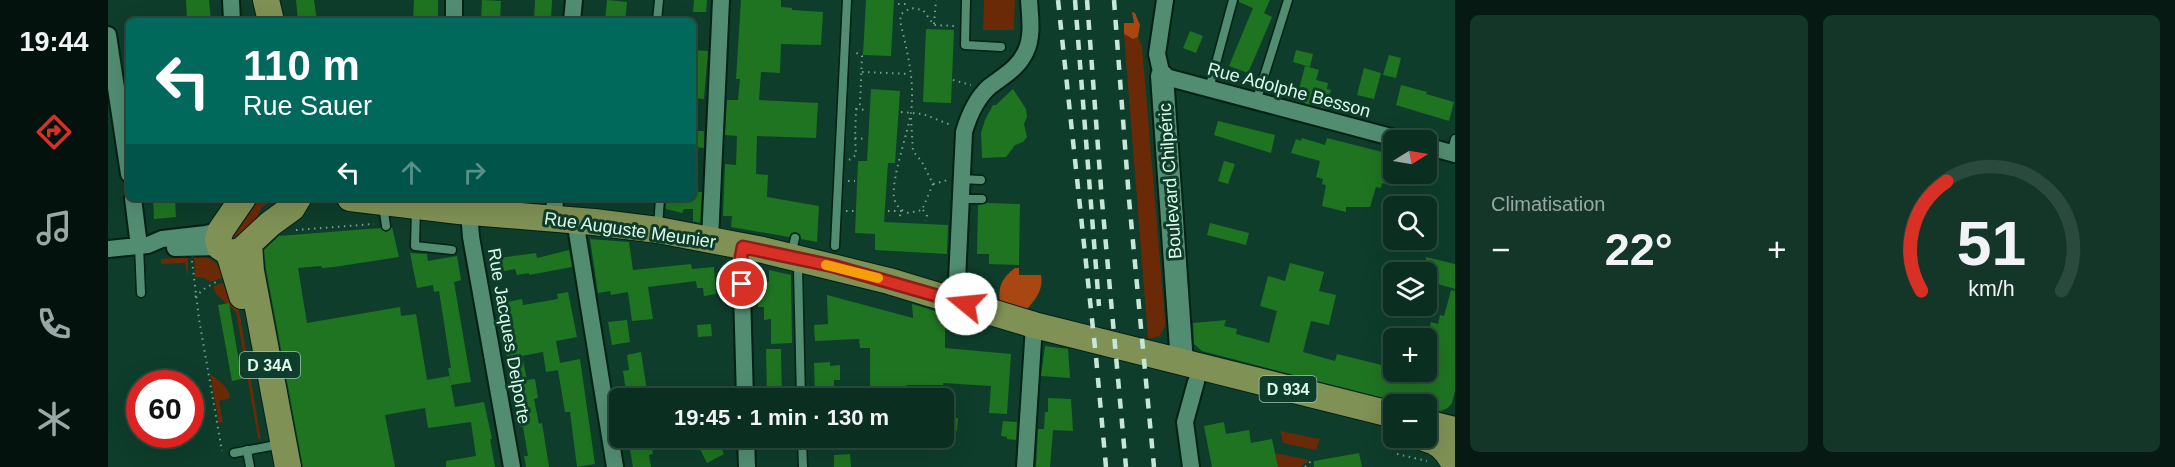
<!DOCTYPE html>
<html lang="fr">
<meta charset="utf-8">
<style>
:root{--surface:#0a2e20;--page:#133629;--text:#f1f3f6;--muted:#99a8a5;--line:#2a4a3e;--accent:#d93025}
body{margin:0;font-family:Arial,sans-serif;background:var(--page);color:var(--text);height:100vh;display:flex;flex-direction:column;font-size:22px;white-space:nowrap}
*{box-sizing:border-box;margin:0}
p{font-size:20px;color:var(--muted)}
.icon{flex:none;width:33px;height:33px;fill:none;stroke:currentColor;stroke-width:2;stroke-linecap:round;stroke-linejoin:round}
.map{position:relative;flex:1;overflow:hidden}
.panel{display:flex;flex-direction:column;gap:15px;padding:15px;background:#061912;width:720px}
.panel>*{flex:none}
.banner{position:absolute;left:18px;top:18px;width:570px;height:183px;border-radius:9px;box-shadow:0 6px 24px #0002,0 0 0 2px var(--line);background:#00695c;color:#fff;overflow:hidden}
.needle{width:39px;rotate:79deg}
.buttons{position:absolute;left:1275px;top:130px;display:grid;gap:12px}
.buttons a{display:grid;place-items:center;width:54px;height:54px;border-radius:9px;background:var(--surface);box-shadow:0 6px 24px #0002,0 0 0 2px var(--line);font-size:30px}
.speed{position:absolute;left:18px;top:370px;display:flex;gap:12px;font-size:30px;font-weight:700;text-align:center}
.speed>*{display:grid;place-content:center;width:78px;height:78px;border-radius:50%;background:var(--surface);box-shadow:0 6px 24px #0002,0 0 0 2px var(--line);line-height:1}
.speed .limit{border:9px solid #d22;background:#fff;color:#111}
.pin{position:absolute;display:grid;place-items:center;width:51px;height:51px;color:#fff;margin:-26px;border:3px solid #fff;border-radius:50%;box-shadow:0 2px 6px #0007}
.me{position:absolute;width:66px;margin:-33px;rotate:287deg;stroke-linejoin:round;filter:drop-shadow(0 0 4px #0008)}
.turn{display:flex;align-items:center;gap:21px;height:126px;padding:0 18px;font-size:27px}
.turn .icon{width:78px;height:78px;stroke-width:2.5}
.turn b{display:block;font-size:42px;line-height:51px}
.lanes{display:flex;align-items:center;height:57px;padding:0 18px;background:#0003;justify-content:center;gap:30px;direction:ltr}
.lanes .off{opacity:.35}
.big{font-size:45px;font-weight:800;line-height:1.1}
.panel .card{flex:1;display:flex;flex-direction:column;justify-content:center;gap:9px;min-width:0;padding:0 21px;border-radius:9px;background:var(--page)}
.panel .dial{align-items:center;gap:0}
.dial svg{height:156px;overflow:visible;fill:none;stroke:var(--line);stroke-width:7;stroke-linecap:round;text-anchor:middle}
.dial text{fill:var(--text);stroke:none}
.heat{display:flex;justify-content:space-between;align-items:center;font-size:33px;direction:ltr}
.panel .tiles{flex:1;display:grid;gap:15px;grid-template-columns:repeat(2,1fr)}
.trip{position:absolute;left:501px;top:388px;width:345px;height:60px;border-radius:9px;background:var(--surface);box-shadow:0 6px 24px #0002,0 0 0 2px var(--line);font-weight:800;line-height:60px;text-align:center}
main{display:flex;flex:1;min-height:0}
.tabs{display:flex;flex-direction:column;width:108px;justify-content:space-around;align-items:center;background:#04120d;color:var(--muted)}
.tabs .icon{width:42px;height:42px}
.tabs .selected{color:var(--accent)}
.tabs b{font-size:27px;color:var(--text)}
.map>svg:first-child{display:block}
.green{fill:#6a2907}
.forest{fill:#a94713}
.building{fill:#1f7421}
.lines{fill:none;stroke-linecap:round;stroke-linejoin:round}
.lane-casing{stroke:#022115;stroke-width:11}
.street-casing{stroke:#022115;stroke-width:20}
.secondary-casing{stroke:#022115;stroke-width:26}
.primary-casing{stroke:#022115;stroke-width:28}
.path{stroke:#79a08f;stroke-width:2;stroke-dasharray:1.5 4.5;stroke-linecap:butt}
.lane{stroke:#528d72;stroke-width:8}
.street{stroke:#528d72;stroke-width:16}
.secondary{stroke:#528d72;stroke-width:22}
.primary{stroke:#7f9155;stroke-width:26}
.rail{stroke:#c7e7d7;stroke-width:4.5;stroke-dasharray:10 10;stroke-linecap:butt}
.route-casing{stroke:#8d1f18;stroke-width:15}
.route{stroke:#d93025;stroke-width:10}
.slow{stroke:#f59e0b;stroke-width:10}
.labels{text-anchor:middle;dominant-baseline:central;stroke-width:6;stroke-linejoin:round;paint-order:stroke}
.shield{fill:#0e3d2b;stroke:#a0c3b2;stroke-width:1.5}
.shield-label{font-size:16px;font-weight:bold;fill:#defcec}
.street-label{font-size:18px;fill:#defcec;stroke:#0e3d2b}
</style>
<main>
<nav class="tabs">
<b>19:44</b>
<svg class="icon selected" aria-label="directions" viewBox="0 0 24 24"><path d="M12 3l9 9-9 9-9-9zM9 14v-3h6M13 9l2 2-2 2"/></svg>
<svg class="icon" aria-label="music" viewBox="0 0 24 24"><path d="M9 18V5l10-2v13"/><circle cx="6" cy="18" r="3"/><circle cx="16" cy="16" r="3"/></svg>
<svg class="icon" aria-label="phone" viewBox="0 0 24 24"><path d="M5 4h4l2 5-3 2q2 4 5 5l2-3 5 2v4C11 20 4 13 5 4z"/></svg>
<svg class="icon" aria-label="climate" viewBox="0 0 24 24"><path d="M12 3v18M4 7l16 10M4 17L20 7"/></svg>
</nav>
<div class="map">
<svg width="1347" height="467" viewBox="0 0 1347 467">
<rect width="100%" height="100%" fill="#0e3d2b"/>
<path class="green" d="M876,0H907L906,30H875Z
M1016,34L1021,37H1030L1034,46L1057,320V326L1052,336L1040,339Z
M146,198H167L153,208C151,220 134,228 128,240H122Z
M86,256C101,255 113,263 115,278L102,282L96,278L87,277Z
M80,257V278L77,263L53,264V259Z
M123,280L132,315L153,440L150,438L128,312L108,294L105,286Z
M102,374C111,381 121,386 122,398L111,401L115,422L111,423Z
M1172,431L1212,439L1208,450L1175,443Z
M1167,453L1201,460L1193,467H1170Z"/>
<path class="forest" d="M1024,12L1027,13L1032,25L1030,37L1025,39L1016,34V23H1026Z
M907,268H911V275H933C936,291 926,300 917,312L893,307C889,290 892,279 907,268Z"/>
<path class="building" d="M78,0H101L103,21H79Z
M188,0H206L209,21H190Z
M306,0H330V20L305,21Z
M374,0L393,1L392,21H373Z
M427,0H444L443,21H426Z
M499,0L519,2L517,21H497Z
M586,0H599L598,12H585Z
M633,0H673V7L684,8V10L715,12L713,45L673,44L672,73L653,72L651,100L710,103L708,138L649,136L648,174L660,175L659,197L711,206L709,242L693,239L692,234L688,232L683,233L681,237L623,227L624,216H615L617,164L628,165L629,136L617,135L619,100H630L632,79H628Z
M758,0H786L783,56L755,55Z
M1131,0H1162L1156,13L1164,17L1140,73L1121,66L1145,8L1131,2Z
M818,29L846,30L843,103L815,102Z
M1082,31L1095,36L1088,53L1075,48Z
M587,50L600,51L596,99L585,98Z
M1188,50L1205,54L1202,67L1185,62Z
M1281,55L1293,58L1288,78L1275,75Z
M1197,66L1211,70L1208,80L1220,83L1219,89L1223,90L1218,109L1188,101Z
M1256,68L1273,73L1266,99L1249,95Z
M1293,85L1319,92L1318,94L1346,102L1341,121L1288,105Z
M763,89L792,91L787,163H780L776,222L840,225L839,254L767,250V234L747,233L750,161H759Z
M905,89L918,109L919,117L916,124L919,137L915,142L907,145L898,157L874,158L873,133L877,120L885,105H888Z
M1110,121L1167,135L1163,153L1106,135Z
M585,131H596V148L585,147Z
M1194,138L1217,145L1219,138L1286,155V174H1289L1286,186L1274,183L1273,188L1268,187L1262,207H1238V212L1214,206L1218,185L1214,184L1215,179L1208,177L1212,161L1183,153L1188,139L1193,141Z
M1116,161L1127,164L1120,184L1110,181Z
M585,192H594L592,223L585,221V209H576L574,213L558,209V198H585Z
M45,198H67L68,217L46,219Z
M879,203L912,204L911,265L881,264V254H869L870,205Z
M1102,223L1141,233L1138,245L1099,235Z
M284,227L291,257L226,267L214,268L213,266L190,268L199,323L292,307L293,316L308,314L319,380L341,376L343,384L340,368H343L331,291L326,292L325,285L309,288L302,253L319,254L320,261L349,256L353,280L346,282L363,382L343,385L347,407L376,402L384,439H382L387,467H338V461L368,456L363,422L320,428L317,408L277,415L287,467H195L158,269L156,250L171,236L272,228L278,232Z
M482,239L521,242L525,270L583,264L584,269L606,267L608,294L596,296L595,288H589L588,281L540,287L545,319L524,321L520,292L503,295L502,291L490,293Z
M461,250L464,267L421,275V273L409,275L407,269L386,273L383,259L428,253L429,258Z
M1318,257L1347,264V289L1323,282V279L1318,278Z
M1182,263L1216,272L1211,291L1228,295L1221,325L1203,321L1195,352L1227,361L1229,354L1286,368V372L1318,378L1324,356L1322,355L1324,348L1318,346L1323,322L1330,324L1332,315L1336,316L1343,290L1347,291V390L1344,403L1340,408L1333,411L1318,408V405H1302L1094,351L1086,344L1085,323L1118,320L1116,326L1129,329L1128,334L1161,343L1169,311L1152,306L1160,276L1177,281Z
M661,270L683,275L684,343L663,344V319L656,320V307H650V300H645L644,283L661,282Z
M460,292L469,337L448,341L452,363L472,359L487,464L469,467L462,412H457L450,370L438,372L435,352L414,356L419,380L427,379L430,398L426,399L431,424L434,423L441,467H418L416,456H420L415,427H412L404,372L402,373L395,336L400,335L394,303L414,299L415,305L450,299L449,294Z
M719,295L805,318L804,304L837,314V348L903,354L899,414L881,413L883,386L835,383V385H799L800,397H797V399H783V393H762V348H752L751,339L707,341L706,325L720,324Z
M121,303L134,379L124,381L110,305Z
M519,320L522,342L504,345L500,322Z
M603,324L604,336L590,337L589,325Z
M937,346L960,349L962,378L933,376Z
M658,349H673L674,399H659Z
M533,352L539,391H534L535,399H519L515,371L521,370L519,355Z
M722,362V366L732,365V380H726V386H723V399H707L706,363Z
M940,398L963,399L965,431L945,430L942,467H928L930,429H936L937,412H940Z
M838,417L850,418L849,431L837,429Z
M895,421L909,422L908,440L899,439V437L893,436Z
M1116,422L1118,434L1141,430L1143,443L1164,439L1170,467H1104L1096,426Z
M520,438H543L545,454L541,455L543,467H525Z
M598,438H608L616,454L599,463L589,443Z
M1251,453L1254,467H1206V461Z
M742,454L743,467H726V455Z"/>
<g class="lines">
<g class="lane-casing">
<path id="lane" d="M858,0L857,45L893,47
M549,21L551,0
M1101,89L1125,0
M1148,102L1180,0
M1343,153L1347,139
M853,179L873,180
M853,199H874
M275,205L278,226
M308,209L307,246L344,250
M550,227L552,198
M31,246L33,293
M727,246L739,0
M683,255L687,238
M691,262L690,269L693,399
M694,438L695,467
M139,450L142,467
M126,453L163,446"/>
</g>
<g class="street-casing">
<path id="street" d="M123,0L124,21
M346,0V21
M1057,0L1049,54L1054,76L1298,141
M464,21L466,0
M0,35L21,174
M1318,146L1347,154
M25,198L31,246
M361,212L363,237L404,467
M446,218L447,198
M467,220L507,467
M602,240L613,0
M635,247L633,257L637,399
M67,248L112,247
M0,249L40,245L54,239L98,234L113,230
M848,301L856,132C861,115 868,99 881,87C895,76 910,69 918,51C925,36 922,17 921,0
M638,438L639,467
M917,467L926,325
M1083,467L1077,422L1088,382"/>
</g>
<g class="secondary-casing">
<path id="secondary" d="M1054,76L1074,363"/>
</g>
<g class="primary-casing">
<path id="primary" d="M158,0L163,21
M135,198L113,230L110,239L112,247L121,253L133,251L162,224L184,208L190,198
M242,198L351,211L486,222L550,230L655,250L781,281L926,325L1286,415
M141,244L143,271L180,467
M121,253L134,296
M1318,423L1347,430
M1316,438C1329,441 1338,448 1344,460"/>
</g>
<path class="path" d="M790,4H800
M826,24L828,0
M754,72L802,74
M845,80L863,85
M748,109L759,110
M793,112L815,114L843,125
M803,118L805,151L814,162L825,184L840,180
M747,138L758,139
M741,160L748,155L747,138L748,109L752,104L754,56L747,52
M740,181H747
M825,184L814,210L801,213C793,211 788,206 786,198C783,179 800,133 803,112C807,80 799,51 792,21L793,14L803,8L815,10L826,25L846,26
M815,210L819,216L818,221
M738,211H746
M780,211H794L790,220
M188,230L266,224
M84,261L91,319L114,451
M87,297L96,289L108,282
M1289,454L1319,461
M1197,467L1205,459"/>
<use href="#lane" class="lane"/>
<use href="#street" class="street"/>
<use href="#secondary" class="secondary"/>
<use href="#primary" class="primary"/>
<path class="rail" d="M950,0L988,357L998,467
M967,0L991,306
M979,0L994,201L1018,467
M1006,0L1021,199L1046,467"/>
</g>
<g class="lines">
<g class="route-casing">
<path id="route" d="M634,284L633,257L635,247L725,266L858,304"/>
</g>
<use href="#route" class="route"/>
<path class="slow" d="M718,265L770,278"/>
</g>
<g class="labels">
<g class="shield">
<rect x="132" y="352" width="60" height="26" rx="4.5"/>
<rect x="1151.5" y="376" width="57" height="26" rx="4.5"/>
</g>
<g class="shield-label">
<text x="162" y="365">D 34A</text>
<text x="1180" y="389">D 934</text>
</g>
<g class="street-label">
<text transform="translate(1181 90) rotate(15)">Rue Adolphe Besson</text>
<text transform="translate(1062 181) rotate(-94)">Boulevard Chilpéric</text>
<text transform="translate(522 230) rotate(8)">Rue Auguste Meunier</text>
<text transform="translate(401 336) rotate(80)">Rue Jacques Delporte</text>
</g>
</g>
</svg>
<div class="buttons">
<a><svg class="needle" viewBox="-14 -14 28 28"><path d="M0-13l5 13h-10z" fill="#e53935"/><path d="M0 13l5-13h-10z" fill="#99a8a5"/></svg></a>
<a><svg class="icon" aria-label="search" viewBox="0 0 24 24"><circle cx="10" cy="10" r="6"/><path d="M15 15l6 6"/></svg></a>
<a><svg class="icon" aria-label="layers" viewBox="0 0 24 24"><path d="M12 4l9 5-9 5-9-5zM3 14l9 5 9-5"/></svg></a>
<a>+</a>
<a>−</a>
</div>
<div class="speed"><div class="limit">60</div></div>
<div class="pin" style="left:634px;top:284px;background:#d93025"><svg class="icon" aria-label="arrive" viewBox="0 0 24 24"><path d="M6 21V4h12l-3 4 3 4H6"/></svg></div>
<svg class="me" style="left:858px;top:304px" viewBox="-20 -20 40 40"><circle r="19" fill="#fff"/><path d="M0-13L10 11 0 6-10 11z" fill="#d93025"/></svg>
<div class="trip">19:45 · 1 min · 130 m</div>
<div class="banner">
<div class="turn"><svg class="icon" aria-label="left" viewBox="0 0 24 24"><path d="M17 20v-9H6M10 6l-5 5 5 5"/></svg><div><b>110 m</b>Rue Sauer</div></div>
<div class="lanes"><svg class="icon" aria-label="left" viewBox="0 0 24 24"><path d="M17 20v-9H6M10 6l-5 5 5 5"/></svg><svg class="icon off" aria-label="ahead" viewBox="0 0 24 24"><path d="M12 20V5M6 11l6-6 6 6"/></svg><svg class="icon off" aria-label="right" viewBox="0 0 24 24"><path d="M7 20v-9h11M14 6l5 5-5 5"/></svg></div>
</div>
</div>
<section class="panel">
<div class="tiles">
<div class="card"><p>Climatisation</p>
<div class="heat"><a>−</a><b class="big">22°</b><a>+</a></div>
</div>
<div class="card dial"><svg viewBox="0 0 100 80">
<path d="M14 69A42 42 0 1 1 86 69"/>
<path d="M14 69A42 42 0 0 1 27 13" stroke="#d93025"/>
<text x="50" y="56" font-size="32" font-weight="700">51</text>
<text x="50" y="72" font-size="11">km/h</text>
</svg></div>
</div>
</section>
</main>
